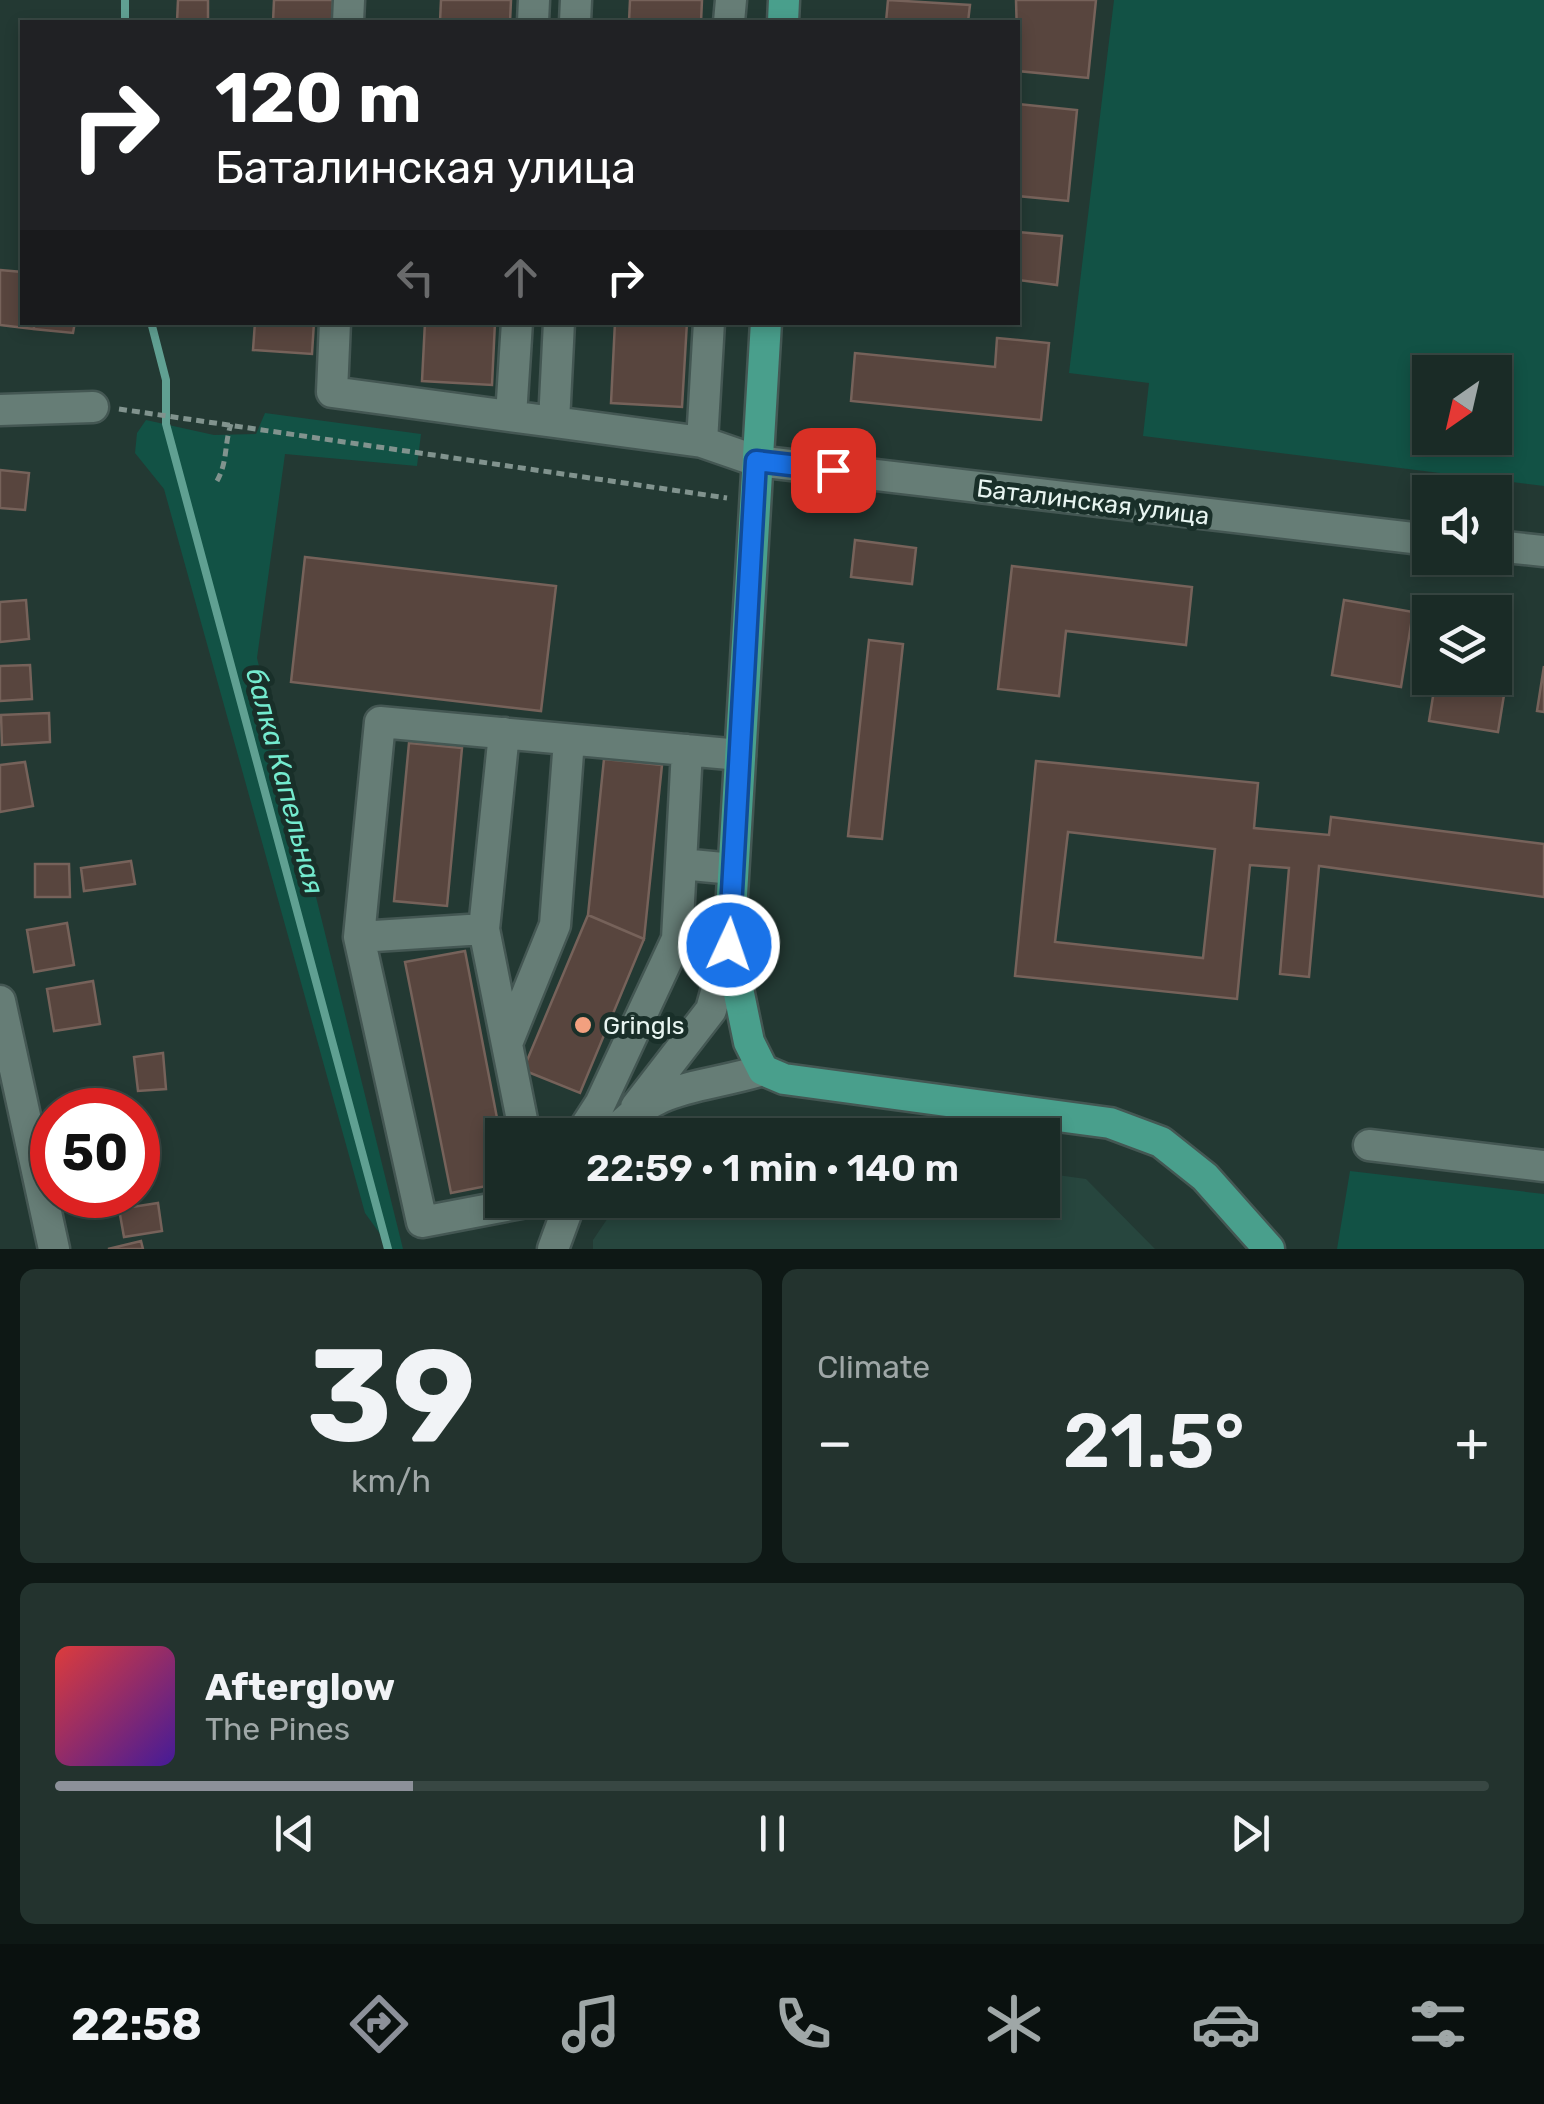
<!DOCTYPE html>
<meta charset="utf-8">
<style>
:root{--surface:#1a2b26;--page:#23332e;--text:#f1f3f6;--muted:#9fa7a7;--line:#384743;--accent:#8c9099}
body{margin:0;font-family:Rubik,sans-serif;background:var(--page);color:var(--text);height:100vh;display:flex;flex-direction:column;font-size:38px;white-space:nowrap}
*{box-sizing:border-box;margin:0}
p{font-size:32px;color:var(--muted)}
.icon{flex:none;width:55px;height:55px;fill:none;stroke:currentColor;stroke-width:2;stroke-linecap:round;stroke-linejoin:round}
.map{position:relative;height:1249px;overflow:hidden}
.panel{display:flex;flex-direction:column;gap:20px;padding:20px;background:#0e1815;flex:1}
.panel>*{flex:none}
.hud{position:absolute;left:20px;top:20px;width:1000px;height:305px;border-radius:0px;box-shadow:0 5px 15px #0003,0 0 0 2px var(--line);background:#202124;color:#fff;overflow:hidden}
.needle{width:65px;rotate:214deg}
.fabs{position:absolute;left:1412px;top:355px;display:grid;gap:20px}
.fabs a{display:grid;place-items:center;width:100px;height:100px;border-radius:0px;background:var(--surface);box-shadow:0 5px 15px #0003,0 0 0 2px var(--line);font-size:50px}
.speed{position:absolute;left:30px;top:1088px;display:flex;gap:20px;font-size:50px;font-weight:700;text-align:center}
.speed>*{display:grid;place-content:center;width:130px;height:130px;border-radius:50%;background:var(--surface);box-shadow:0 5px 15px #0003,0 0 0 2px var(--line);line-height:1}
.speed .limit{border:15px solid #d22;background:#fff;color:#111}
.pin{position:absolute;display:grid;place-items:center;width:85px;height:85px;color:#fff;margin:-42px;border-radius:20px;box-shadow:0 5px 15px #0006}
.me{position:absolute;width:110px;margin:-55px;rotate:3deg;stroke-linejoin:round;filter:drop-shadow(0 0 8px #0008)}
.turn{display:flex;align-items:center;gap:35px;height:210px;padding:0 30px;font-size:45px}
.turn .icon{width:130px;height:130px;stroke-width:2.5}
.turn b{display:block;font-size:70px;line-height:85px}
.lanes{display:flex;align-items:center;height:95px;padding:0 30px;background:#0003;justify-content:center;gap:50px;direction:ltr}
.lanes .off{opacity:.35}
.big{font-size:75px;font-weight:600;line-height:1.1}
.panel .card{flex:1;display:flex;flex-direction:column;justify-content:center;gap:15px;min-width:0;padding:0 35px;border-radius:15px;background:var(--page)}
.panel .dial{align-items:center;gap:0}
.dial b{font-size:130px;line-height:1}
.song{display:flex;align-items:center;gap:30px}
.cover{width:120px;height:120px;border-radius:15px;background:linear-gradient(135deg,hsl(0 70% 55%),hsl(260 70% 35%))}
.played{height:10px;border-radius:5px;background:linear-gradient(90deg,var(--accent) 25%,var(--line) 25%)}
.keys{display:flex;justify-content:space-around;direction:ltr}
.heat{display:flex;justify-content:space-between;align-items:center;font-size:55px;direction:ltr}
.panel .tiles{flex:1;display:grid;gap:20px;grid-template-columns:1fr 1fr}
.card:last-child{grid-column:span 2}
.trip{position:absolute;left:485px;top:1118px;width:575px;height:100px;border-radius:0px;background:var(--surface);box-shadow:0 5px 15px #0003,0 0 0 2px var(--line);font-weight:600;line-height:100px;text-align:center}
.tabs{display:flex;height:160px;justify-content:space-around;align-items:center;background:#0a110f;color:var(--muted)}
.tabs .icon{width:70px;height:70px}
.tabs .selected{color:var(--accent)}
.tabs b{font-size:45px;color:var(--text)}
.map>svg:first-child{display:block}
.built{fill:#27463e}
.green{fill:#125245;fill-rule:evenodd}
.lines{fill:none;stroke-linecap:round;stroke-linejoin:round}
.stream{stroke:#60a092;stroke-width:8}
.building{fill:#58453e;stroke:#76625a;stroke-width:2.5;fill-rule:evenodd}
.minor-casing{stroke:#445753;stroke-width:35}
.major-casing{stroke:#445753;stroke-width:35}
.path{stroke:#81938e;stroke-width:5;stroke-dasharray:8 5;stroke-linecap:butt}
.minor{stroke:#667d76;stroke-width:30}
.major{stroke:#499f8c;stroke-width:30}
.route-casing{stroke:#114b97;stroke-width:25}
.route{stroke:#1a73e8;stroke-width:18}
.poi-dot{fill:#f2a07f;stroke:#192f29;stroke-width:4}
.labels{text-anchor:middle;dominant-baseline:central;stroke-width:10;stroke-linejoin:round;paint-order:stroke}
.street-label{font-size:25px;fill:#e8f5f1;stroke:#192f29}
.poi-label{font-size:25px;fill:#e8f5f1;stroke:#192f29;text-anchor:start}
.water-label{font-size:28px;font-style:italic;fill:#74ebcf;stroke:#192f29}
</style>
<div class="map">
<svg width="1544" height="1249" viewBox="0 0 1544 1249">
<rect width="100%" height="100%" fill="#233933"/>
<path class="built" d="M1043,1173L1086,1179L1155,1249H593V1240L620,1200H1042Z"/>
<path class="green" d="M1114,0H1544V486L1143,436L1149,383L1069,373ZM1430,372H1495V438H1430Z
M265,413L421,434L417,466L285,454L257,658L403,1249H391L365,1213L164,489L135,453L137,433L146,420L214,435L256,434Z
M1350,1171L1544,1194V1249H1337Z"/>
<g class="lines">
<path class="stream" d="M125,0V22
M151,322L166,380V424L388,1249"/>
</g>
<path class="building" d="M178,0H208V22H177Z
M274,0H333L332,22H273Z
M441,0H511L510,22H440Z
M630,0H702L701,22H629Z
M888,0L970,5L968,22H886Z
M1016,0H1096L1088,78L1018,71Z
M1018,104L1077,110L1068,201L1018,196Z
M1018,232L1062,236L1057,285L1018,280Z
M0,270L22,272V322H34V329L0,325Z
M34,322H75L73,333L34,329Z
M255,322H314L312,354L253,350Z
M425,322H495L492,385L422,381Z
M615,322H687L682,407L611,403Z
M997,338L1049,343L1041,420L851,401L855,353L995,367Z
M0,470L29,473L25,510L0,508Z
M855,540L916,548L912,584L851,577Z
M305,557L556,586L541,711L291,682Z
M1012,566L1192,587L1186,645L1066,631L1059,696L998,689Z
M26,600L29,639L0,642V602Z
M1344,600L1413,612L1401,687L1332,675Z
M869,640L903,644L882,839L848,836Z
M1495,655L1510,658L1498,732L1429,721L1436,678H1495Z
M30,665L32,699L0,701V666Z
M1544,666V712L1537,711Z
M49,713L50,742L2,745L1,715Z
M409,743L462,748L447,906L394,901Z
M604,759L662,765L644,939L588,915Z
M1036,761L1258,783L1254,828L1329,835L1331,817L1544,844V897L1319,866L1309,977L1280,974L1289,868L1250,865L1237,999L1015,976ZM1068,832L1215,849L1203,958L1055,942Z
M25,762L33,806L0,812V765Z
M131,861L135,884L84,891L81,868Z
M35,864H69L70,897H35Z
M588,915L644,939L580,1093L523,1070Z
M67,923L74,965L34,972L27,930Z
M465,951L502,1144V1183L451,1193L405,962Z
M93,981L100,1024L54,1031L47,989Z
M163,1053L166,1089L138,1091L134,1057Z
M158,1203L162,1231L124,1237L119,1209Z
M141,1241L143,1249H108Z"/>
<g class="lines">
<g class="minor-casing">
<path id="minor" d="M348,22L349,0
M533,22L534,0
M575,22L576,0
M729,22L731,0
M335,322L332,392L554,422
M559,322L554,422L702,442L757,461L1430,540
M0,410L93,407
M511,416L517,322
M702,442L709,322
M1495,546L1544,551
M504,733L484,929L525,1135
M681,864L733,869
M359,937L484,929
M0,1001L54,1249
M508,1041L555,925L569,740
M636,1107L711,1010L729,945
M580,1135L600,1104L677,939L687,750
M612,1135C656,1083 702,1089 763,1070
M1369,1145L1544,1166
M537,1200L422,1222L359,937L380,722L740,755
M553,1249L571,1200"/>
</g>
<g class="major-casing">
<path id="major" d="M783,22L784,0
M766,322L729,945L749,1042L763,1070L784,1079L1110,1123L1161,1142L1205,1177L1269,1249"/>
</g>
<path class="path" d="M119,409L727,498
M217,481C228,461 224,445 231,424"/>
<use href="#minor" class="minor"/>
<use href="#major" class="major"/>
</g>
<g class="lines">
<g class="route-casing">
<path id="route" d="M729,945L756,461L833,470"/>
</g>
<use href="#route" class="route"/>
</g>
<circle class="poi-dot" cx="583" cy="1025" r="10"/>
<g class="labels">
<g class="street-label">
<text transform="translate(1093 502) rotate(7)">Баталинская улица</text>
</g>
<g class="poi-label">
<text x="603" y="1025">Gringls</text>
</g>
<g class="water-label">
<text transform="translate(285 781) rotate(75)">балка Капельная</text>
</g>
</g>
</svg>
<div class="fabs">
<a><svg class="needle" viewBox="-14 -14 28 28"><path d="M0-13l5 13h-10z" fill="#e53935"/><path d="M0 13l5-13h-10z" fill="#9fa7a7"/></svg></a>
<a><svg class="icon" aria-label="sound" viewBox="0 0 24 24"><path d="M4 9h4l5-4v14l-5-4H4zM17 9q2 3 0 6"/></svg></a>
<a><svg class="icon" aria-label="layers" viewBox="0 0 24 24"><path d="M12 4l9 5-9 5-9-5zM3 14l9 5 9-5"/></svg></a>
</div>
<div class="speed"><div class="limit">50</div></div>
<div class="pin" style="left:833px;top:470px;background:#d93025"><svg class="icon" aria-label="arrive" viewBox="0 0 24 24"><path d="M6 21V4h12l-3 4 3 4H6"/></svg></div>
<svg class="me" style="left:729px;top:945px" viewBox="-20 -20 40 40"><circle r="17" fill="#1a73e8" stroke="#fff" stroke-width="3"/><path d="M0-11L8 9 0 5-8 9z" fill="#fff"/></svg>
<div class="trip">22:59 · 1 min · 140 m</div>
<div class="hud">
<div class="turn"><svg class="icon" aria-label="right" viewBox="0 0 24 24"><path d="M7 20v-9h11M14 6l5 5-5 5"/></svg><div><b>120 m</b>Баталинская улица</div></div>
<div class="lanes"><svg class="icon off" aria-label="left" viewBox="0 0 24 24"><path d="M17 20v-9H6M10 6l-5 5 5 5"/></svg><svg class="icon off" aria-label="ahead" viewBox="0 0 24 24"><path d="M12 20V5M6 11l6-6 6 6"/></svg><svg class="icon" aria-label="right" viewBox="0 0 24 24"><path d="M7 20v-9h11M14 6l5 5-5 5"/></svg></div>
</div>
</div>
<section class="panel">
<div class="tiles">
<div class="card dial"><b>39</b><p>km/h</p></div>
<div class="card"><p>Climate</p>
<div class="heat"><a>−</a><b class="big">21.5°</b><a>+</a></div>
</div>
<div class="card">
<div class="song"><i class="cover"></i><div><b>Afterglow</b><p>The Pines</p></div></div>
<div class="played"></div>
<div class="keys"><svg class="icon" aria-label="previous" viewBox="0 0 24 24"><path d="M18 5L8 12l10 7zM5 5v14"/></svg><svg class="icon" aria-label="pause" viewBox="0 0 24 24"><path d="M8 5v14M16 5v14"/></svg><svg class="icon" aria-label="next" viewBox="0 0 24 24"><path d="M6 5l10 7-10 7zM19 5v14"/></svg></div>
</div>
</div>
</section>
<nav class="tabs">
<b>22:58</b>
<svg class="icon selected" aria-label="directions" viewBox="0 0 24 24"><path d="M12 3l9 9-9 9-9-9zM9 14v-3h6M13 9l2 2-2 2"/></svg>
<svg class="icon" aria-label="music" viewBox="0 0 24 24"><path d="M9 18V5l10-2v13"/><circle cx="6" cy="18" r="3"/><circle cx="16" cy="16" r="3"/></svg>
<svg class="icon" aria-label="phone" viewBox="0 0 24 24"><path d="M5 4h4l2 5-3 2q2 4 5 5l2-3 5 2v4C11 20 4 13 5 4z"/></svg>
<svg class="icon" aria-label="climate" viewBox="0 0 24 24"><path d="M12 3v18M4 7l16 10M4 17L20 7"/></svg>
<svg class="icon" aria-label="car" viewBox="0 0 24 24"><path d="M5 17H2v-5l4-1 3-4h7l3 4 3 1v5h-3M9 17h6M6 11h13"/><circle cx="7" cy="17" r="2"/><circle cx="17" cy="17" r="2"/></svg>
<svg class="icon" aria-label="filters" viewBox="0 0 24 24"><path d="M4 7h16M4 17h16"/><circle cx="9" cy="7" r="2"/><circle cx="15" cy="17" r="2"/></svg>
</nav>
